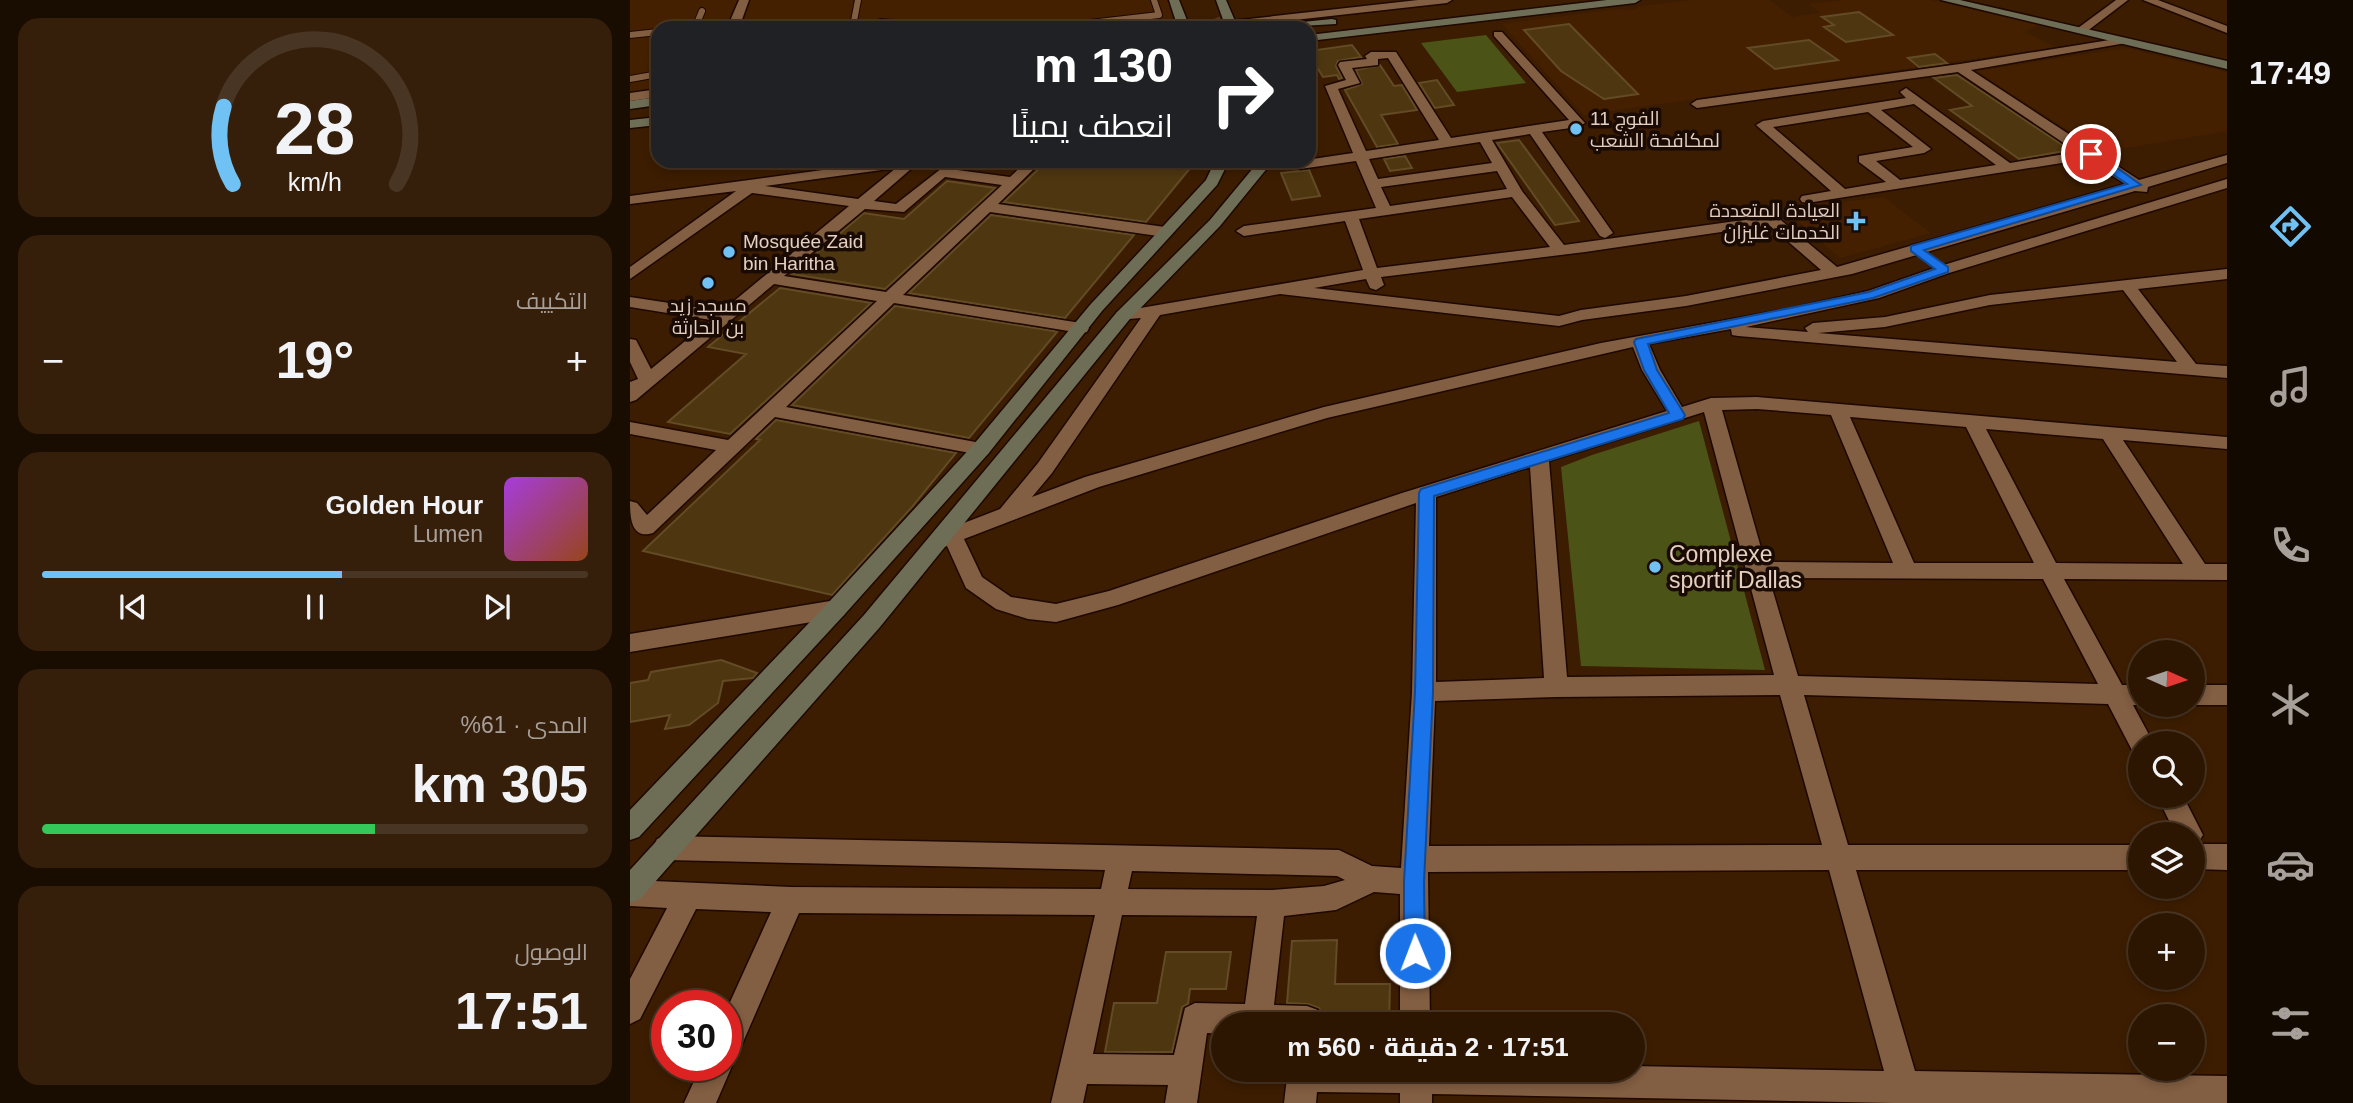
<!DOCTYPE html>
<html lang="ar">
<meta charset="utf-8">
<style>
:root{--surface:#2d1601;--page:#351f0b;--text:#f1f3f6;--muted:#a79f99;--line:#483523;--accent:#70c2f4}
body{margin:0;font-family:Helvetica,Cairo,sans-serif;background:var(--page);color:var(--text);direction:rtl;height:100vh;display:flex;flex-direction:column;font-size:26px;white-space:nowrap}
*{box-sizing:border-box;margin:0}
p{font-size:23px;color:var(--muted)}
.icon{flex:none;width:38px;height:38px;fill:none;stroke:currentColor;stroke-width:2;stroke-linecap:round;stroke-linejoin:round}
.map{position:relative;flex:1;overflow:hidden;direction:ltr}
.sheet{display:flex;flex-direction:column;gap:18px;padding:18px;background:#190c01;width:630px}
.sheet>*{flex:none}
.banner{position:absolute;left:21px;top:21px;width:665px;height:147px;border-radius:21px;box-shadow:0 4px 10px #0003,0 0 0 2px var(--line);direction:rtl;background:#202124;color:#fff;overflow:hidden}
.needle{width:46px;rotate:93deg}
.fabs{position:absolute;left:1498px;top:640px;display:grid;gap:14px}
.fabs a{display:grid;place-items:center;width:77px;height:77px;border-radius:50%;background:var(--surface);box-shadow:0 4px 10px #0003,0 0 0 2px var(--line);font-size:35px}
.speed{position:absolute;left:21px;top:990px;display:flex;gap:14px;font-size:35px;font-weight:700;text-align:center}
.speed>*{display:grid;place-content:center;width:91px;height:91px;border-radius:50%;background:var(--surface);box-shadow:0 4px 10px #0003,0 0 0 2px var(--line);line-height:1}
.speed .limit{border:10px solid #d22;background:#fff;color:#111}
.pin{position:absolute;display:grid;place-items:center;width:60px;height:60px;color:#fff;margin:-30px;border:4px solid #fff;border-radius:50%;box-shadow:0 2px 7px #0007}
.me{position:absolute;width:77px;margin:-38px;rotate:359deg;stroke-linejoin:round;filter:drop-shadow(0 0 5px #0008)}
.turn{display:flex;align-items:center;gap:24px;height:147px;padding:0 28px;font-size:32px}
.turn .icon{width:91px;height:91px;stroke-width:2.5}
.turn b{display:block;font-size:49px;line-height:60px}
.big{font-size:52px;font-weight:700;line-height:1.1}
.sheet .card{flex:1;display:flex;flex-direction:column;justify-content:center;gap:10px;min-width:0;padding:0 24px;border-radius:21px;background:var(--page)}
.sheet .dial{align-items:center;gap:0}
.dial svg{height:182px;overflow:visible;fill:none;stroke:var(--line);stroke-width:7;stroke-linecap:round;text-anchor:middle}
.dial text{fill:var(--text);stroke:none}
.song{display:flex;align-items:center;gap:21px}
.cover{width:84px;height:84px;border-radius:10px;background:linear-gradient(135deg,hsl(280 70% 55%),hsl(20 70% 35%))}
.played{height:7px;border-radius:4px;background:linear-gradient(90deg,var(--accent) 55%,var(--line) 55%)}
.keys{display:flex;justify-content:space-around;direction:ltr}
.heat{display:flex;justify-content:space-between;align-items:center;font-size:38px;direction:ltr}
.charge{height:10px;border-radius:5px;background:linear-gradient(90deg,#34c759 61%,var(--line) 0)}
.trip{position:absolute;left:581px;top:1012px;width:434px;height:70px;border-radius:35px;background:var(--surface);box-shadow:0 4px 10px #0003,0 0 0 2px var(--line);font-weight:700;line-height:70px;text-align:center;direction:rtl}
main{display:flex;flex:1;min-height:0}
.menu{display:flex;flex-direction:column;width:126px;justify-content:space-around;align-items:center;background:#120900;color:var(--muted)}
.menu .icon{width:49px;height:49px}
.menu .selected{color:var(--accent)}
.menu b{font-size:32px;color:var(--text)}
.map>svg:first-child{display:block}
.built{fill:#452000}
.green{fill:#4b5416}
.building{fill:#4e3710;stroke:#624b25;stroke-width:2}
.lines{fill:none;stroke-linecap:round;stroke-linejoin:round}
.secondary-tunnel{stroke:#55381e;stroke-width:12;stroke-dasharray:12 6;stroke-linecap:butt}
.lane-casing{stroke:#1e0800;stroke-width:8}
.street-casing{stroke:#1e0800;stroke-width:3}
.secondary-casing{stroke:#1e0800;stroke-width:3}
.lane{stroke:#825e42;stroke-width:6}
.street{fill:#825e42;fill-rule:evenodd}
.secondary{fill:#6e6e56;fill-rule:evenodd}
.route{fill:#1a73e8;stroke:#114b97;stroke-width:2}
.poi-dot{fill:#70c2f4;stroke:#190b03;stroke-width:2.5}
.labels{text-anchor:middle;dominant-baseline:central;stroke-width:7;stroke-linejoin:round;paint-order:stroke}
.far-poi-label{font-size:19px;fill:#e4cfc0;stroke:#190b03;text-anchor:start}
.poi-label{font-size:23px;fill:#e4cfc0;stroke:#190b03;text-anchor:start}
</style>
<main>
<nav class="menu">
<b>17:49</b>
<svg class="icon selected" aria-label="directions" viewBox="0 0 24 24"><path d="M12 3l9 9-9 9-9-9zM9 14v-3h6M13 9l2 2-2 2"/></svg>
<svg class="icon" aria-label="music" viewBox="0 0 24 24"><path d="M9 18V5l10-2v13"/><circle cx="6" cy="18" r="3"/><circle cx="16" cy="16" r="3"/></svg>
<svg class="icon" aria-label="phone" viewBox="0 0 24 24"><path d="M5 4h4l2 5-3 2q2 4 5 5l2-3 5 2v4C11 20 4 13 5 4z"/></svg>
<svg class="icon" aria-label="climate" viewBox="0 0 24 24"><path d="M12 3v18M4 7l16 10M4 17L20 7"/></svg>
<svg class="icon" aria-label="car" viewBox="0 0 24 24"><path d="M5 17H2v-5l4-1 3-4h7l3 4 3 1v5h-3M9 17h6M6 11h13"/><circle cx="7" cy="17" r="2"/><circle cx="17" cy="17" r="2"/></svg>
<svg class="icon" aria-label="filters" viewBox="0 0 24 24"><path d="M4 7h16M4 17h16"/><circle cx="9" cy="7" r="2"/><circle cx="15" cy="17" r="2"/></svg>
</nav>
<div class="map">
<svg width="1597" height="1103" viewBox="0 0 1597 1103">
<rect width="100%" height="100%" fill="#3c1d01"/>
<path class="built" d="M0,0H537L547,28H28V91L0,94Z
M1063,0H1139L1162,17L1190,13L1179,4L1215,0H1301L1408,25L1395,32L1425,47L954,115L872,24L988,9L1004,10L1010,6Z
M1495,48L1597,72V131L1471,152L1347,71Z
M1254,197L1301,233L1210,258L1154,209Z"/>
<path class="green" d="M856,35L896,83L827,92L791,43Z
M1069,421L1135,670L951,666L931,467L962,455Z"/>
<path class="building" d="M1229,12L1263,35L1216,42L1194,27L1204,25L1192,17Z
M939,24L1008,94L974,99L931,71L894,30Z
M1179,40L1208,60L1145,69L1118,48Z
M722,45L731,57L708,61L706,66L712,78L709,79L707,75L693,77L679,54V51Z
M1305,54L1317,63L1289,67L1278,58Z
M750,65L764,86L772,85L787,110L751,115L768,144L747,147L715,90L732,84L726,70Z
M1327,75L1440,150L1389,159L1320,110L1342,106L1304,78Z
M807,80L824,105L805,108L789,83Z
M889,140L949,221L925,225L867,143Z
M775,156L782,168L760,171L754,159Z
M417,161H566L516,222L374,202Z
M679,170L690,196L662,200L651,173Z
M317,181L365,188L255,289L162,274L234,213L274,219Z
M361,215L504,235L435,318L279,293Z
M150,288L241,303L100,434L38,422L116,354L78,347Z
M265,306L424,331L427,332L339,438L162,405Z
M146,420L326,453L282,507L202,595L13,551L130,440L126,439Z
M91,660L127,673L123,678L93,681L88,703L59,725L35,729L40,715L0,722V683L18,680L21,672Z
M707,940L705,984H760L759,1024H715L716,1012H691L689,1008L678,1004L657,1003L662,941Z
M536,952H601L596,989H560L558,1004L552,1007L542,1052H475L484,1003H527Z"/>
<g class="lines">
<path class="secondary-tunnel" d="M584,19L588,28
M566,22L568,28"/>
<g class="lane-casing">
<path id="lane" d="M228,0L224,21L235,26
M65,28L72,11
M230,28L251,22L272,24V28
M417,28L529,15L524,0
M0,35L28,32
M0,79L28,74"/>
</g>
<g class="street-casing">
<path id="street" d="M109,0H119L109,28H97Z
M788,0H822L817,3L601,27L595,24L601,21Z
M1486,0H1498L1456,32H1448V28Z
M1513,0H1528L1597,26V33Z
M864,32H872L955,123L948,127L912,132L983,233L975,238L970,236L900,134L862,140L892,191L934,245L1142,216L1147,217L1207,267L1495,184L1457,159L1177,203L1172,202L1170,199L1172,196L1201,191L1126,125L1133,121L1276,98L1270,92L1276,88L1380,163L1447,152L1328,72L1067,108L1061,104L1067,100L1330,64L1492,38L1498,41L1496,43L1341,70L1509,180L1597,155V163L1518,187L1517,192L1505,191L1222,274L1056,306L952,320L929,326L650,294L530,315L422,473L402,497L455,477L694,407L971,343L1162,308L1238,291L1307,267L1597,179V188L1319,273L1249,298L1116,327L1178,332L1175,328L1183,323L1255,317L1360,295L1597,269V279L1508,289L1566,364L1597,366V378L1108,336L1102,335L1101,329L1019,344L1030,370L1052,407L1081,398L1127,397L1597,437V449L1493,440L1575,564H1597V580L1434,579L1492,685H1510V705H1503L1524,744H1510V754L1503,752L1478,704L1174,695L1218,845H1510V870H1226L1285,1071L1597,1076V1103H1263L802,1094V1103H770V1093L687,1092L686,1103H654L658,1069H1003V1066L1254,1071L1199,870L798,872L800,1024H770V894L744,892L706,910L654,916L644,1005L677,1006L688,1010L691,1024H593V1034L577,1033L567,1103H535L538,1085L457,1084L453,1103H421L465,915L169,913L107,1056L99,1059L102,1066L86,1103H54L71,1066H96V1011L141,912L66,909L10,1019L0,1024V979L37,908L0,906V880L161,887L471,889L475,870L36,860L27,857L23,848L27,839L36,836L709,850L742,866L771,868L782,692L786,503L488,605L426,622L398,619L366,609L336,588L317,546L310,548L303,545L300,540L303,535L370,509L408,463L511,318L487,320L485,316L487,312L733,270L715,221L614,236L606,231L614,226L746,208L726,161L670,169L663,165L669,161L723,153L695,86L716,80L708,65L710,62L737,59L735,56L741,52H766L821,138L939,120L864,36ZM758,58L809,140L736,151L708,89L730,83L722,68L748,65V59ZM1284,104L1366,165L1270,180L1246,161L1294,153L1301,149L1251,110ZM1238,112L1283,147L1229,156V162L1256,182L1215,189L1143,127ZM850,142L862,163L748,179L739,159ZM867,171L877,189L760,206L751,187ZM882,197L920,247L747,268L729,219ZM1139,225L1191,270L1056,296L951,310L929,316L684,288L736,279L740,288L746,290L754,285L751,277L955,252ZM1493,290L1547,362L1188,333L1255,327L1360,305ZM1003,347L1012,370L1037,411L772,493L479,591L426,604L381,597L352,577L334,539L469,487L697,418ZM1127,409L1201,415L1263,563L1135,562L1092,410ZM1074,412L1144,675L937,677L919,461ZM1220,417L1336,427L1404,563H1284ZM1356,429L1473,439L1553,564L1426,563ZM900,467L914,678L806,682V497ZM1139,578L1413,579L1468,684L1168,676ZM1150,695L1192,845L799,846L805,701L926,697ZM502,871L707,876L715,880L694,886L642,890L498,889ZM492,915L627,916L615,1004L565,1003L555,1008L544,1055L463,1054Z
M28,89V97L0,101V93Z
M259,161L289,162L244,201L266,204L312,168L380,177L397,161H412L368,204L535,227L543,232L535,237L360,212L273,295L451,323L459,328L457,332L451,333L264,303L156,407L351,443L358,444L361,449L358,454L351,455L145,417L23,533C1,540 0,517 0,501L7,503L17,515L86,450L0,434V422L98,440L247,301L144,284L6,400L0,402V382L8,379L0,362V339L6,340L21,369L81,320L0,307V297L92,311L219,206L122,193L0,279V267L106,191L0,204V196ZM266,168L228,199L135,186ZM315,177L372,185L256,292L154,276L235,209L274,212Z
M206,600L214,603L217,609L214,615L206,618L0,652V634Z
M1563,685H1597V705H1563Z
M1527,796H1553L1573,835L1567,844H1597V870L1563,869V835H1546Z"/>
</g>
<g class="secondary-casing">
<path id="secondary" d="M539,0H549L560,28H548Z
M586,0H596L608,28H596Z
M977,0H1010L1005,3L679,41V35Z
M1311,0H1330L1597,61V69Z
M702,19L706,20V24L637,28L643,25Z
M28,97V105L0,109V101Z
M28,117V125L0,128V120Z
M585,161H599L587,185L472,311L358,454L214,615L9,837L0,840V810L198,603L344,444L460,305L576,180Z
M629,161H643L590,226L499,320L250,627L10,899L0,903V870L234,615L487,312L580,220Z"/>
</g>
<use href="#lane" class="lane"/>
<use href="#street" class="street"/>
<use href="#secondary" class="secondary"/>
</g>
<path class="route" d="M1457,152H1465L1511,185L1294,250L1318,267V272L1243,298L1018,344L1027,370L1055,415L1053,419L804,496L803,692L794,882L795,953L792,961L785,964L777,961L774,953V882L785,692L789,493L791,489L1039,413L1014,370L1004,342L1006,339L1239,292L1305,269L1281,251V246L1497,184L1457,157Z"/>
<g class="poi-dot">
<circle cx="946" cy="129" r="7"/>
<path d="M1222.5 210.5h7v7h7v7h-7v7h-7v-7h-7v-7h7z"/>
<circle cx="99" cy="252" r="7"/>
<circle cx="78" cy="283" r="7"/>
<circle cx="1025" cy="567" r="7"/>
</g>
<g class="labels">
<g class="far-poi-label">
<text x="960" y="118">الفوج 11<tspan x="960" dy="22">لمكافحة الشعب</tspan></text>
<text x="1210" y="210" text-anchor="end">العيادة المتعددة<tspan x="1210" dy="22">الخدمات غليزان</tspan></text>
<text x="113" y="241">Mosquée Zaid<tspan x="113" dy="22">bin Haritha</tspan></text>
<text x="78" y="305" text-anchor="middle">مسجد زيد<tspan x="78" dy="22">بن الحارثة</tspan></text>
</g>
<g class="poi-label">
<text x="1039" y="554">Complexe<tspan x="1039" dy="26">sportif Dallas</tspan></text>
</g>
</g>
</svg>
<div class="fabs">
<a><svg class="needle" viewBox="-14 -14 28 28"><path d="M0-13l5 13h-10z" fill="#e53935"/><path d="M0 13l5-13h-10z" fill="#a79f99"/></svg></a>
<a><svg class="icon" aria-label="search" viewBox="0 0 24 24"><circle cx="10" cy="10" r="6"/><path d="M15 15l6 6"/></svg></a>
<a><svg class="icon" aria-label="layers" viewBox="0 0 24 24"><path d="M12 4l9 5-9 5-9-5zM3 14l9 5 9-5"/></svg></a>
<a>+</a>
<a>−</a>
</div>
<div class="speed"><div class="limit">30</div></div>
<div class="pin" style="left:1461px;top:154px;background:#d93025"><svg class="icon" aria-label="arrive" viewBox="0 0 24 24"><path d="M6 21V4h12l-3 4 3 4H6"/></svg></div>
<svg class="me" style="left:785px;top:953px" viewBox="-20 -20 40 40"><circle r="17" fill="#1a73e8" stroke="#fff" stroke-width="3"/><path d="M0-11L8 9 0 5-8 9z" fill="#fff"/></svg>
<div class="trip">17:51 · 2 دقيقة · 560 m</div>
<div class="banner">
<div class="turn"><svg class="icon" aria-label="right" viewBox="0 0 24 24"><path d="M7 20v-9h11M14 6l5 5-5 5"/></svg><div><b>130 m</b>انعطف يمينًا</div></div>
</div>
</div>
<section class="sheet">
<div class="card dial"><svg viewBox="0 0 100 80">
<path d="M14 69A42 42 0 1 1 86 69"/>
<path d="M14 69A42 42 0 0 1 10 35" stroke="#70c2f4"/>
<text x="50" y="56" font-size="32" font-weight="700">28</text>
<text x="50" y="72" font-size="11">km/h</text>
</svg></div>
<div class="card"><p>التكييف</p>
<div class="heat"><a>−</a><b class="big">19°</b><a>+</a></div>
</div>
<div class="card">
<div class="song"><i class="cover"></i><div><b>Golden Hour</b><p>Lumen</p></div></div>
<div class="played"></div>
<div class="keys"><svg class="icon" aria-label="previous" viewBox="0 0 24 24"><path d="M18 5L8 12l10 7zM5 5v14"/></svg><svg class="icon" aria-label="pause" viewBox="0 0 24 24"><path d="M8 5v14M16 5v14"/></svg><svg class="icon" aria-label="next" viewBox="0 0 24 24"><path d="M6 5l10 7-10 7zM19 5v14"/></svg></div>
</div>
<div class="card"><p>المدى · 61%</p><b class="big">305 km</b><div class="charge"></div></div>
<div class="card"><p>الوصول</p><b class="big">17:51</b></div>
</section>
</main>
